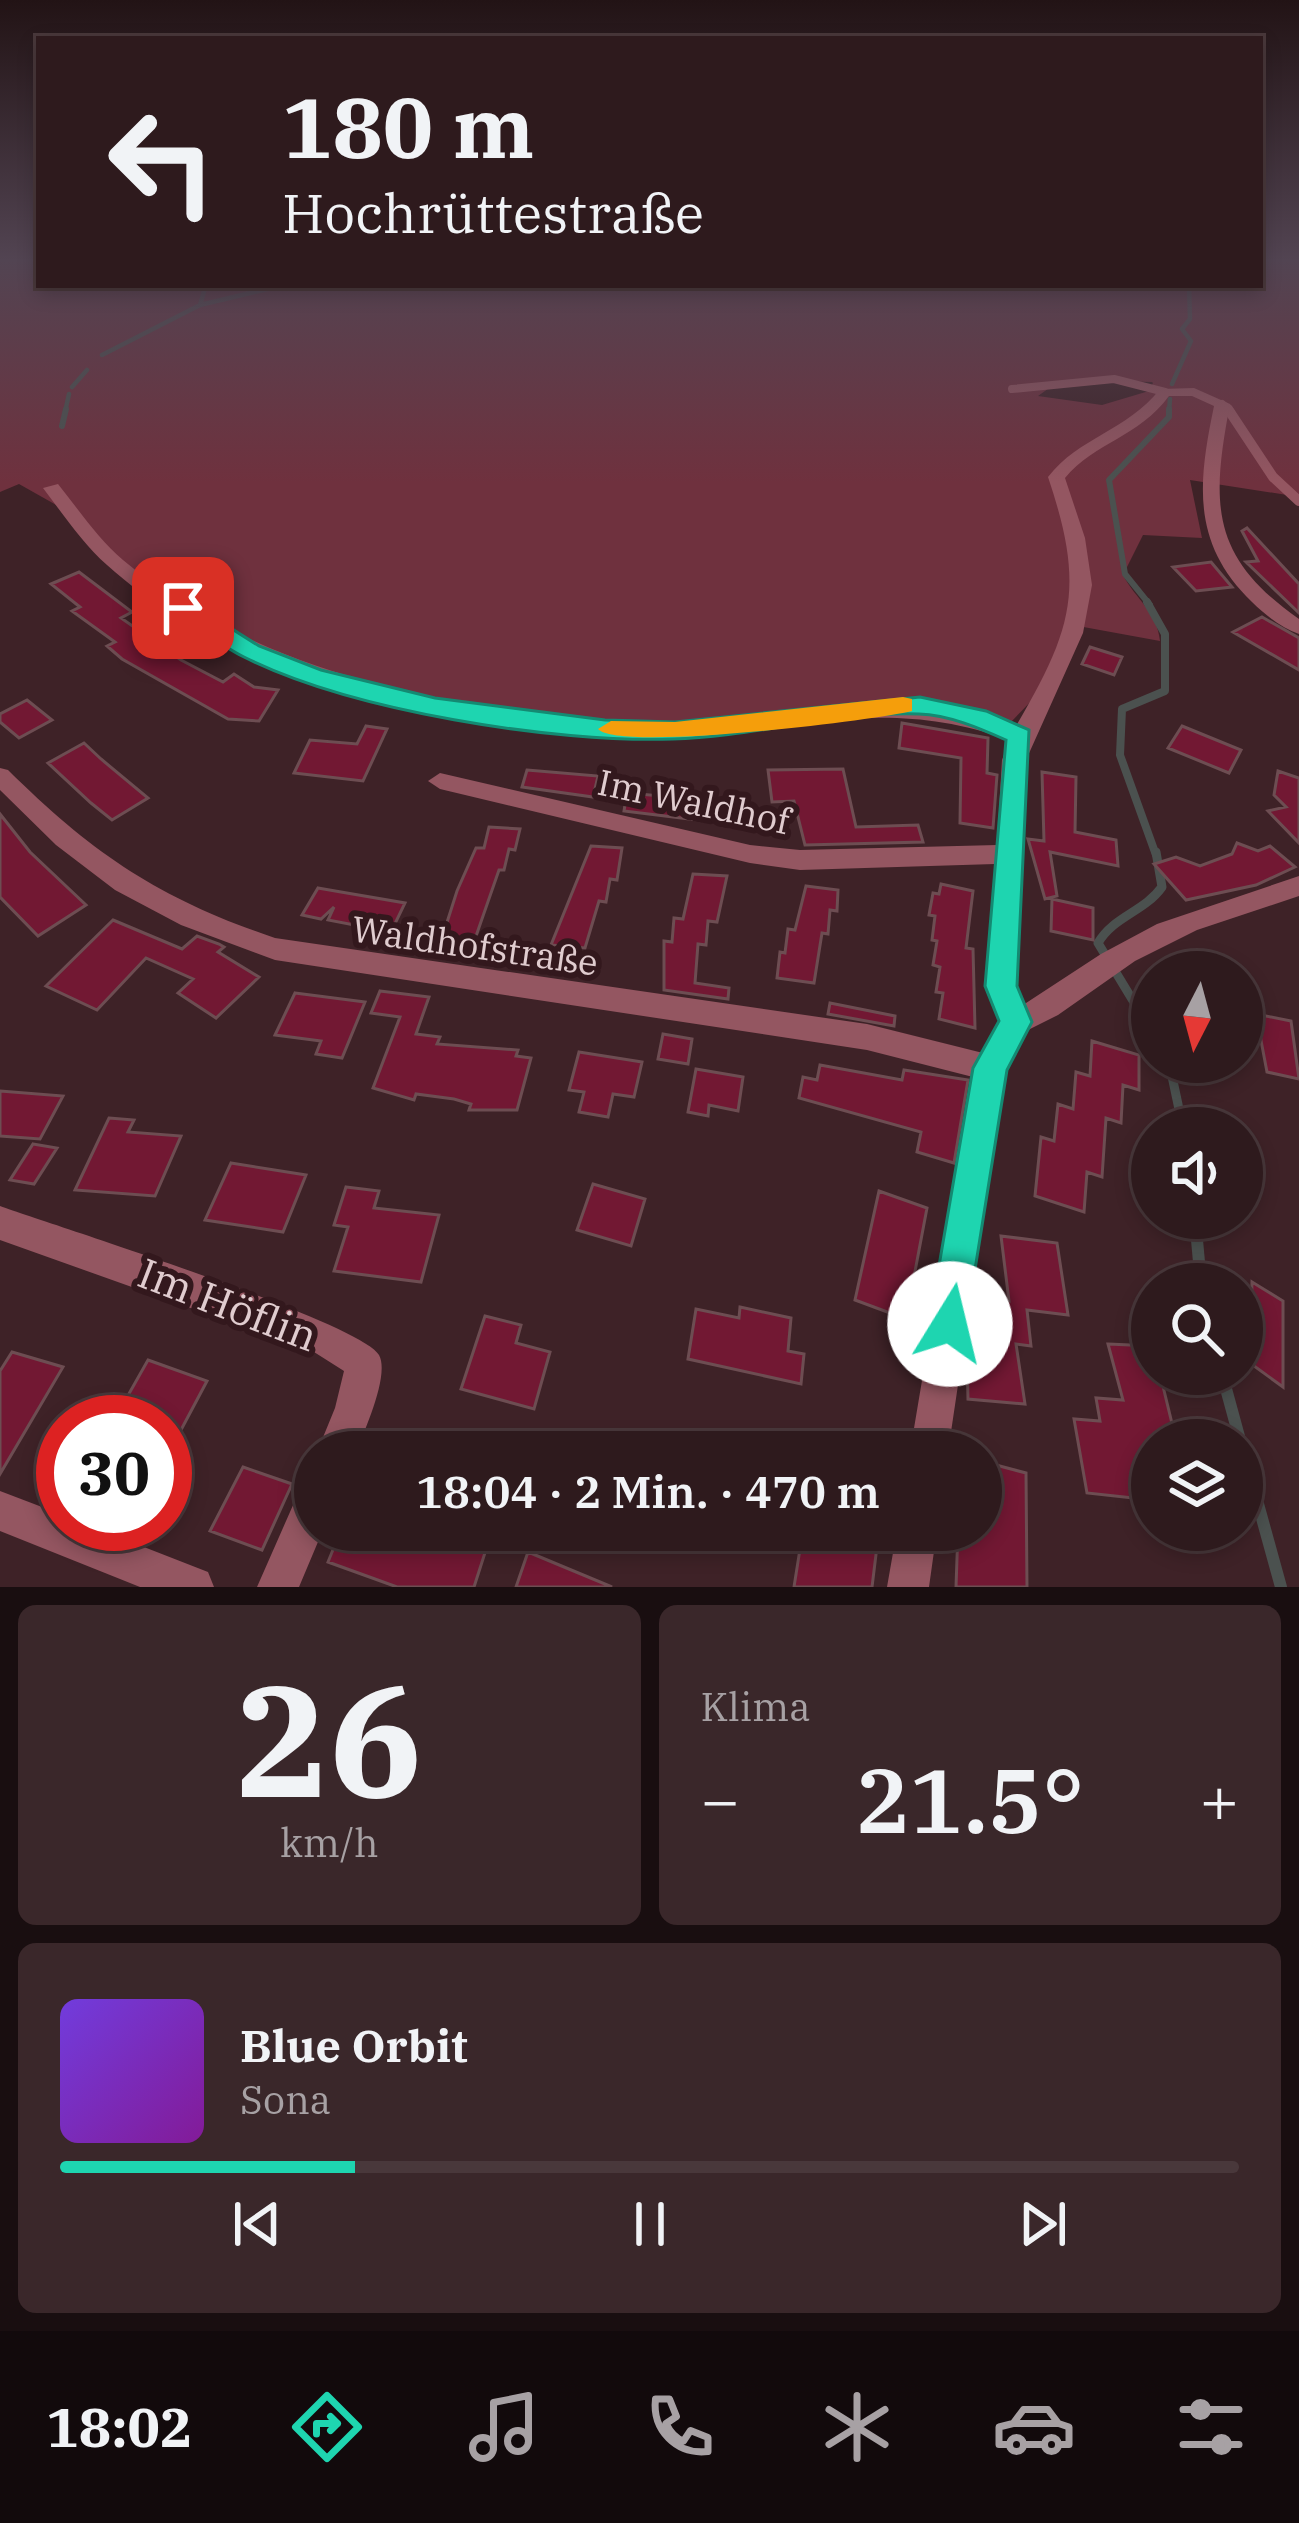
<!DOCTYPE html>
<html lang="de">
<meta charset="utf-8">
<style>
:root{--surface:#2e1a1d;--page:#3a272a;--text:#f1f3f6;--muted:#a7a1a4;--line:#49383b;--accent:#1ed5b0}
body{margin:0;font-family:"IBM Plex Serif",serif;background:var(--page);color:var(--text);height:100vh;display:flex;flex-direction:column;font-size:45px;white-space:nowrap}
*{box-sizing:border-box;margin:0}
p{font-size:39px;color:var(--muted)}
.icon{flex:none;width:66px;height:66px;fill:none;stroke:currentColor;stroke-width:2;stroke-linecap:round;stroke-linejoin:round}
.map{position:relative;height:1587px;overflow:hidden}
.details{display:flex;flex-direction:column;gap:18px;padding:18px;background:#190e10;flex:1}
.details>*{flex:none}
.top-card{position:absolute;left:36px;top:36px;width:1227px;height:252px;border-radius:0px;box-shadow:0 6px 18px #0003,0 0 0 3px var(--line);background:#2e1a1d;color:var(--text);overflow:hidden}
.needle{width:78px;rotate:186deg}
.controls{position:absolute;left:1131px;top:951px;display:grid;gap:24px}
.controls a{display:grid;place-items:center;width:132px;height:132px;border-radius:50%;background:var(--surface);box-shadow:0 6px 18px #0003,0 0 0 3px var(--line);font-size:60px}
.speed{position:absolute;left:36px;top:1395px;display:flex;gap:24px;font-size:60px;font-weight:700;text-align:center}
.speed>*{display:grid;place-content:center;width:156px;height:156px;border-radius:50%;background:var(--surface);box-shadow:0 6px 18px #0003,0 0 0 3px var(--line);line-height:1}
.speed .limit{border:18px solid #d22;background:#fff;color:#111}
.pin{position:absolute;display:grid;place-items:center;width:102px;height:102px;color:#fff;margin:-51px;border-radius:24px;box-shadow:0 6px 18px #0006}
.me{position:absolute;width:132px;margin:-66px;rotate:9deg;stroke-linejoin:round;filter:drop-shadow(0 0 9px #0008)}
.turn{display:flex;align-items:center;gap:42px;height:252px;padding:0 48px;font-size:54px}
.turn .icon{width:156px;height:156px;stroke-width:2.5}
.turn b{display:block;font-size:84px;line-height:102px}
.big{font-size:90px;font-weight:600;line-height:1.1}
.details .card{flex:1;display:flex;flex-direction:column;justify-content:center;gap:18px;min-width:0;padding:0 42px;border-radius:18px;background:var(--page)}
.details .dial{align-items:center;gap:0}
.dial b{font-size:156px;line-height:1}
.song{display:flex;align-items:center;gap:36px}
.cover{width:144px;height:144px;border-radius:18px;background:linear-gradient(135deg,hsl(260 70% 55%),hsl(290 70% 35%))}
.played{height:12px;border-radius:6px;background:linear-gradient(90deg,var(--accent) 25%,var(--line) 25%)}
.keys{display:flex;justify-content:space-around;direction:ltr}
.heat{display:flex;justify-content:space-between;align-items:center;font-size:66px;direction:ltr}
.details .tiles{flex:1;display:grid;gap:18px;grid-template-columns:1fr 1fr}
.card:last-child{grid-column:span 2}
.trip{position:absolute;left:294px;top:1431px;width:708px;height:120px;border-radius:60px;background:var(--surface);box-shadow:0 6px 18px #0003,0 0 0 3px var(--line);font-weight:600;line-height:120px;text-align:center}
.menu{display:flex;height:192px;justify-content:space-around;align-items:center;background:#120a0c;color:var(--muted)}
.menu .icon{width:84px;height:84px}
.menu .current{color:var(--accent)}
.menu b{font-size:54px;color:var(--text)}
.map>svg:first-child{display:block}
.green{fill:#6f313e;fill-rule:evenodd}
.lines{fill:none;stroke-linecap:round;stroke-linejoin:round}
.stream-far4{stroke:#4b514f;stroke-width:4.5}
.stream-far3{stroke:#4b514f;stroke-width:6}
.stream-far2{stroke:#4b514f;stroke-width:8}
.stream-far1{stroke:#4b514f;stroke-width:9}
.stream{stroke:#4b514f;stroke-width:12}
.building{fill:#721833;stroke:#6d4d52;stroke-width:3}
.service-far1{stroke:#945661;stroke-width:8}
.service{stroke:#945661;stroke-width:10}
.minor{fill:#945661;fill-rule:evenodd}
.route{fill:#1ed5b0;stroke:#148a72;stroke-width:3}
.slow{fill:#f59e0b}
.labels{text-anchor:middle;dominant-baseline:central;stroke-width:12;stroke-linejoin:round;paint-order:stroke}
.street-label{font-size:36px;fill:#e0cccf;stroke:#33181d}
.near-street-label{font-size:42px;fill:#e0cccf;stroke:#33181d}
</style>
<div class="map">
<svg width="1299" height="1587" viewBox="0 0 1299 1587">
<rect width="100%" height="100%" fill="#3e2227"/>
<path class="green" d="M0,260H39V285H1260V260H1299V502L1287,495L1190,480L1202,538L1143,535L1123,575C1136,600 1157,611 1160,641L1067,624L1036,696L1011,722L912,698L766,718L618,725L413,698L353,683L241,638L120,563L58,506L19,484L0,492ZM1081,380L1152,382L1153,383L1149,391L1102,405L1038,396L1052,386Z"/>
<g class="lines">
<path class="stream-far4" d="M200,305L284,285
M102,355L200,305L206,285
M1172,384L1191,341L1182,329L1190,319L1189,285
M72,387L87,370
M65,412L69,394
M1169,412L1170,399"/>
<path class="stream-far3" d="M62,426L66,409
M1150,605L1125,574L1109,480L1169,417V409"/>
<path class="stream-far2" d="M1147,602L1165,634V691L1122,709L1120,755L1156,855"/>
<path class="stream-far1" d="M1152,1032L1098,943C1114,916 1144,912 1162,887L1156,852
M1169,1062L1183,1128"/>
<path class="stream" d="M1195,1218L1201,1284
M1222,1374L1240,1440
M1242,1446L1281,1587"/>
</g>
<path class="building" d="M1247,528L1299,584V613L1246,562L1258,561L1242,531Z
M1211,562L1232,587L1196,591L1173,567Z
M79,572L132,612L121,618L181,660L223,682L234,674L254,687L278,690L259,721L228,719L122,659L107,646L115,642L72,611L80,607L51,584Z
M1262,617L1299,638V670L1233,632Z
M1090,647L1122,657L1114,675L1082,664Z
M27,700L52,720L19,738L0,722V714Z
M902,723L988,738L987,773L997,775L993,828L960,823L961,758L899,748Z
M366,726L387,729L363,781L294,773L310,740L357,744Z
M1182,726L1241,750L1229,773L1168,748Z
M84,743L101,759L148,798L112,820L91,803L48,763Z
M843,769L856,827L918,825L923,842L805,845L794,801L772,802L768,770Z
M527,770L598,776L593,797L522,787Z
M1278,771L1299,778V843L1268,811L1286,807L1274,795Z
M1042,772L1076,777L1075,832L1116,840L1118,866L1050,852L1057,896L1045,899L1028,839L1044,841Z
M627,793L708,800L706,821L624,811Z
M0,814L30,852L86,905L38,936L0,897Z
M489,827L520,829L515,850L509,849L504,870H499L475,939L442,938L457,891L476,848H484Z
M1237,843L1258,851L1270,846L1295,867L1256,885L1186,900L1154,864L1176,857L1200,866L1232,854Z
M591,846L622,848L617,880L610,879L606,902L599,901L585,948L551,945Z
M693,874L727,876L717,922L708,921L706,945L698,944L695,983L729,988L728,999L664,990V941L672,942L674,918L683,919Z
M941,884L973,891L966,948L973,949L975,1028L939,1019L943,993L936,992L940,967L933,965L937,941L932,940L935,916L929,915L933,893L939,894Z
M806,886L838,890L837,911L830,910L828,934L822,933L814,983L777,978L780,952L785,953L788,929L795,930Z
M318,888L341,892L405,903L391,932L328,920L334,907L321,919L302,915Z
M1052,899L1093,908V940L1051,931Z
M113,920L182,949L197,936L219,944L224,947L218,952L259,977L216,1018L178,993L193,979L146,958L97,1010L46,986Z
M380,991L429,997L416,1034L440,1037L437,1044L518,1050L516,1056L531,1058L517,1110H469L471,1104L454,1099L416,1094L414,1100L373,1088L400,1017L371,1013Z
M295,993L365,1002L342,1058L316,1054L321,1041L275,1035Z
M830,1003L895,1016L894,1026L828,1014Z
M1256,1014L1291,1021L1299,1079L1267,1072Z
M663,1034L692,1039L688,1064L658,1059Z
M1092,1041L1139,1055V1090L1123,1085L1121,1123L1106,1118L1102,1177L1087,1172L1084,1212L1035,1196L1041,1137L1054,1141L1058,1104L1073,1109L1076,1072L1090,1076Z
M579,1052L642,1062L634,1097L613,1094L608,1117L579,1112L584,1092L569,1090Z
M820,1065L902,1080L904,1070L968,1080L954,1163L917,1152L921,1132L799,1098L803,1077L817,1080Z
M696,1069L743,1077L738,1111L709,1105L708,1116L688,1112Z
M0,1091L63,1096L40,1139L0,1136Z
M109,1118L134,1120L128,1132L181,1136L155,1196L75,1190Z
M33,1144L57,1148L34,1184L10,1180Z
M231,1163L306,1175L283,1232L205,1220Z
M593,1184L645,1199L631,1246L577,1230Z
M346,1187L379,1191L374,1208L439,1215L421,1282L334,1271L348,1227L334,1225Z
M879,1191L927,1208L906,1319L855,1300Z
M1001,1236L1057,1243L1068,1315L1027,1310L1031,1346L1016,1344L1025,1404L968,1399L967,1358L992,1360L986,1298L1009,1301Z
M1252,1282L1283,1301V1387L1250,1363Z
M740,1307L791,1318L788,1351L804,1354L801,1384L688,1359L696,1309L739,1318Z
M485,1316L521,1325L516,1343L550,1352L534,1409L461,1389Z
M1108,1344L1152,1346V1374H1160L1176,1440H1152V1500L1087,1493L1074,1419L1100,1421L1096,1398L1123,1400Z
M12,1352L63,1367L0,1474V1371Z
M148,1360L207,1381L165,1460V1422H113Z
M981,1461L1026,1473L1027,1587H956L958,1530H981Z
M243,1467L292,1484L262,1550L210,1531Z
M341,1530H479L491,1534L474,1587H397L328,1562Z
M803,1530H879L872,1587H794Z
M528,1552L612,1587H516Z"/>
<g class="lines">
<path class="service-far1" d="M1012,389L1114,379L1165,392
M1222,404L1231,412"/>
<path class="service" d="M1228,409L1273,477L1299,501"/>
<path class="minor" d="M1160,389L1194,388L1230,404C1211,504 1210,557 1299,619V634C1282,628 1265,615 1252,602C1191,543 1198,483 1214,406L1192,396H1169C1139,437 1095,442 1065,478L1085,538L1092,585L1083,633L1026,760L1015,986L1023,1005L1101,954L1157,924L1299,876V896L1197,930L1135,961L1058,1015L1026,1031L1005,1070L948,1452H910L973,1077L867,1050L275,960L181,925L115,890L56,845L0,790V768L8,770C94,855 160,899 275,938L867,1024L983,1053L1001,1021L987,986L995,864L800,870L750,863L440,789L428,781L440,773L750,845L800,850L997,845L1002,760L1009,740C890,696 798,729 678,738C636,741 593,735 551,730C397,713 226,672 107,565C82,543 63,514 43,488L58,484C79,510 98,539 123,560C244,661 403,699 555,716C598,720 640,726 683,722C801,713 900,684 1016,726C1074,627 1085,587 1048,477C1079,437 1127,431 1160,389Z
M0,1206C56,1226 360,1322 379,1355C390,1375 364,1432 356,1452H317L335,1408L344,1371L314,1352L0,1240Z
M315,1481V1530H323L299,1587H257L301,1487Z
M0,1491L63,1515V1524H85L208,1572L214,1587H140L0,1531Z
M897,1530H937L929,1587H887Z"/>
</g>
<linearGradient id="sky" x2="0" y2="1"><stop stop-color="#221315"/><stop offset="0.54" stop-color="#524452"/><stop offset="1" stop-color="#524452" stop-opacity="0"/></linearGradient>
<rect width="1299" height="482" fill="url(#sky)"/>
<path class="route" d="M175,603H191L259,646L321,670L435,698L605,720L675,722L920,697L986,711L1029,730L1017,986L1032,1022L1007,1070L964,1338L950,1344L935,1338L929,1324L973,1068L999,1021L985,986L1006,740C979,728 949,715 919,714C838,711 754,737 673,739C553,743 352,711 244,657C220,645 198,627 175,612Z"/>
<path class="slow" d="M903,697L912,699V711C871,721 618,752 598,729L611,721L675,722Z"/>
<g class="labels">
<g class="street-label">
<text transform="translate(694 801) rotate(12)">Im Waldhof</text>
<text transform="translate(475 945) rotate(8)">Waldhofstraße</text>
</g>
<g class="near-street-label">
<text transform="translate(228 1304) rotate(21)">Im Höflin</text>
</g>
</g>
</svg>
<div class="controls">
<a><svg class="needle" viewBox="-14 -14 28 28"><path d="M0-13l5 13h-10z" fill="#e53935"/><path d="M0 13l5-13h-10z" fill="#a7a1a4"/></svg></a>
<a><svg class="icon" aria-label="sound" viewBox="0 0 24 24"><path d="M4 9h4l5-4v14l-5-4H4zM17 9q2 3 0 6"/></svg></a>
<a><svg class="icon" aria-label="search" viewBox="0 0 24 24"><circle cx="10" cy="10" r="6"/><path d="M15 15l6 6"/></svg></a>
<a><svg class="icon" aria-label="layers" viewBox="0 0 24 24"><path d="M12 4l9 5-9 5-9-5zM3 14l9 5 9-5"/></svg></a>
</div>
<div class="speed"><div class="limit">30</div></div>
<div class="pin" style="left:183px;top:608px;background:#d93025"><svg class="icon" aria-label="arrive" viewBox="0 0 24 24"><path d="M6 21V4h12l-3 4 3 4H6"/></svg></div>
<svg class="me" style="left:950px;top:1324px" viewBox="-20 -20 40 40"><circle r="19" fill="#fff"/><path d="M0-13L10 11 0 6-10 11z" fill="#1ed5b0"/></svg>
<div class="trip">18:04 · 2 Min. · 470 m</div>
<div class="top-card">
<div class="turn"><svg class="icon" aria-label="left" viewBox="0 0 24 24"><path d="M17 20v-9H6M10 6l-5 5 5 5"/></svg><div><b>180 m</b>Hochrüttestraße</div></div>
</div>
</div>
<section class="details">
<div class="tiles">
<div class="card dial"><b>26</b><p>km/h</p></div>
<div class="card"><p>Klima</p>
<div class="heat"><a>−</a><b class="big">21.5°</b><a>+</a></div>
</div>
<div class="card">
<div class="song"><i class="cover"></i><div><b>Blue Orbit</b><p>Sona</p></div></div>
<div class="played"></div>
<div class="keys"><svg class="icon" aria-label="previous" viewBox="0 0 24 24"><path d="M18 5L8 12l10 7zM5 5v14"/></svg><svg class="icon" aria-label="pause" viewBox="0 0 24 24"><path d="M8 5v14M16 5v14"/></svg><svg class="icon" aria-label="next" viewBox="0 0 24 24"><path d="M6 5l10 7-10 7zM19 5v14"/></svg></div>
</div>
</div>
</section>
<nav class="menu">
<b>18:02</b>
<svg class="icon current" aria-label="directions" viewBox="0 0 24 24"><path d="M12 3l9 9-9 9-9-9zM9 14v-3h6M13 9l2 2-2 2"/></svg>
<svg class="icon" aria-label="music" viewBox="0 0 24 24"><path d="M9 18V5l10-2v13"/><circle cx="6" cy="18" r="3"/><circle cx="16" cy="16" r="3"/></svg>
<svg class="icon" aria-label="phone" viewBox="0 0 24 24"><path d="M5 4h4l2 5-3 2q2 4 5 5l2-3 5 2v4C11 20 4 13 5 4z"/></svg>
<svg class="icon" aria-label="climate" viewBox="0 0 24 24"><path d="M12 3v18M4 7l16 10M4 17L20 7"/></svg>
<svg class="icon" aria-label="car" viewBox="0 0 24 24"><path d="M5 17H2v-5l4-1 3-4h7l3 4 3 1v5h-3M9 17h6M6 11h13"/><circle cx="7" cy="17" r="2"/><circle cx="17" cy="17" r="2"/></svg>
<svg class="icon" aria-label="filters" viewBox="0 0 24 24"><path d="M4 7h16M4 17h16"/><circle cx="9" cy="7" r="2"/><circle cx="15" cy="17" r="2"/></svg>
</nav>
